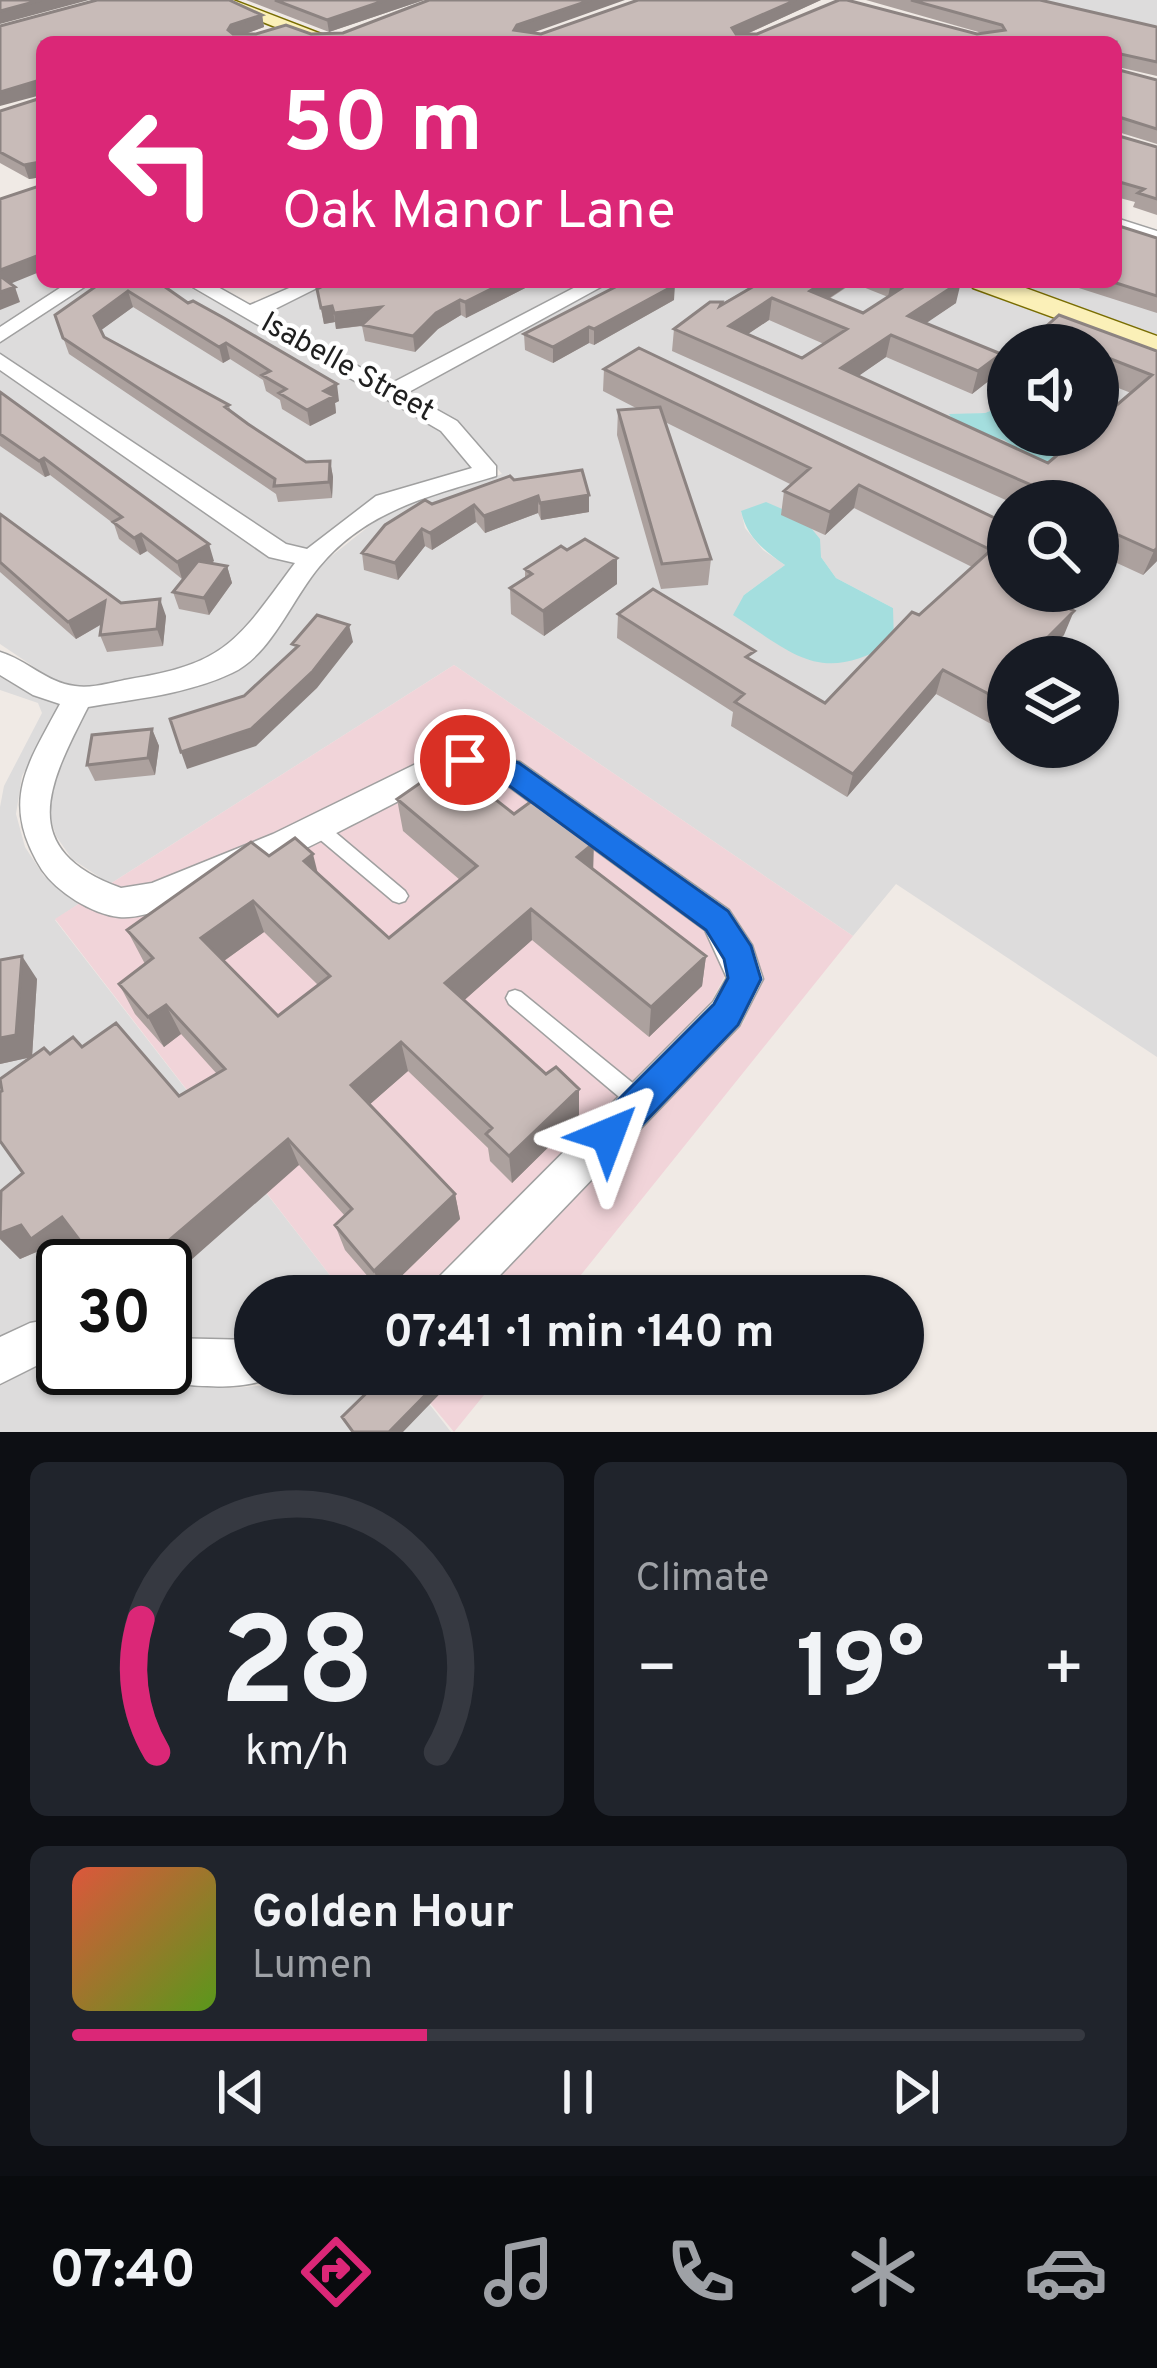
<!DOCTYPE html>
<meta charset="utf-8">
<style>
:root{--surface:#171b24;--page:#20242c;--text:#f1f3f6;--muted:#9ea1a6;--line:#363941;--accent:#db2777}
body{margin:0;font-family:Overpass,sans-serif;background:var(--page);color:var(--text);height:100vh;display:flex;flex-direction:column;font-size:45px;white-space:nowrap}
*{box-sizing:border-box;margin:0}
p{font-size:39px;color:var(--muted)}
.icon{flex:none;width:66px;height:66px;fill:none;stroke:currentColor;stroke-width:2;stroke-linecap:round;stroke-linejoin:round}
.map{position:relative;height:1432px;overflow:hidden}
.sheet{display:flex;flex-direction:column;gap:30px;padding:30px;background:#0d0f14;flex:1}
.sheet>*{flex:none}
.top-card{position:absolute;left:36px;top:36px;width:1086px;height:252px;border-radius:18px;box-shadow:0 3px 9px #0004;background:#db2777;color:#fff;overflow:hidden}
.controls{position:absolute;left:987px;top:324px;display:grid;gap:24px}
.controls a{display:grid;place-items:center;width:132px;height:132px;border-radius:50%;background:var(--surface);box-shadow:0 3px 9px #0004;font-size:60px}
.speed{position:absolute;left:36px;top:1239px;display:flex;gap:24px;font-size:60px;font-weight:700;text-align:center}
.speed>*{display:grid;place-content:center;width:156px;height:156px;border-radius:50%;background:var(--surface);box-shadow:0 3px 9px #0004;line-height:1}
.speed .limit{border:6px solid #111;border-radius:18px;background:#fff;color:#111}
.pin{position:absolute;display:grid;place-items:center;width:102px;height:102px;color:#fff;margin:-51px;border:6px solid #fff;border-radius:50%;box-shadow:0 3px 12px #0007}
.me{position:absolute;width:132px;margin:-66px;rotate:44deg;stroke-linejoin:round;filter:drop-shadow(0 0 9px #0008)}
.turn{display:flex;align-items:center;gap:42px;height:252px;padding:0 48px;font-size:54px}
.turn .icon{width:156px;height:156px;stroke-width:2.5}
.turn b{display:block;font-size:84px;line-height:102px}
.big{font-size:90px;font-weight:700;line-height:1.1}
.sheet .tile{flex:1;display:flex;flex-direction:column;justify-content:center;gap:18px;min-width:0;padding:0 42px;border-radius:18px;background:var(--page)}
.sheet .dial{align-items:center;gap:0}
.dial svg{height:312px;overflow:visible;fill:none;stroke:var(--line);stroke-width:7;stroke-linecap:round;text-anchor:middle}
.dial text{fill:var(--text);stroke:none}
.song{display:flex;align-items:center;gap:36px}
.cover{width:144px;height:144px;border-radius:18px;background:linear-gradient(135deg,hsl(10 70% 55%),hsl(90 70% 35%))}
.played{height:12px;border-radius:6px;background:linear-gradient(90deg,var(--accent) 35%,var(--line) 35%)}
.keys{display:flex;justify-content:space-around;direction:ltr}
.heat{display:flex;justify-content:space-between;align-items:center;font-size:66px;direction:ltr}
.sheet .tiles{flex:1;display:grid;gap:30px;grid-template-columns:1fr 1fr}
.tile:last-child{grid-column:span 2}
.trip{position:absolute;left:234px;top:1275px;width:690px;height:120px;border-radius:60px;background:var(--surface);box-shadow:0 3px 9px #0004;font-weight:700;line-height:120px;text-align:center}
.dock{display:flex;height:192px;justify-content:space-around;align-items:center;background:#090b0e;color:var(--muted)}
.dock .icon{width:84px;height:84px}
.dock .active{color:var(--accent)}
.dock b{font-size:54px;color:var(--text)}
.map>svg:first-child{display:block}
.residential{fill:#dddcdc;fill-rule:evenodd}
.commercial{fill:#f1d4d9}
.water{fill:#a4dede}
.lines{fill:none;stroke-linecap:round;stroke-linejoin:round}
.lane-casing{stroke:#a0a0a0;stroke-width:3}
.street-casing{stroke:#a0a0a0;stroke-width:3}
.secondary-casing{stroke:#796d02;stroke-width:3}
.lane{fill:#fff;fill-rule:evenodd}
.street{fill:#fff;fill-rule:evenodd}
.secondary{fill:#fbf0b8;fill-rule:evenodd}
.wall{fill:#aca19e;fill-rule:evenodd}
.shaded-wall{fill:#8c8381}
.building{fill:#c8bbb8;stroke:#8c8381;stroke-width:3;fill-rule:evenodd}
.route{fill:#1a73e8;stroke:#114b97;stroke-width:3}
.labels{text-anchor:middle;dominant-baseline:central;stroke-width:9;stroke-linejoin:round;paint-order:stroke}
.far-street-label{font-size:30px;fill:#1f1f1f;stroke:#fff}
</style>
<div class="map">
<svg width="1157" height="1432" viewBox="0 0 1157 1432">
<rect width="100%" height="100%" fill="#f0eae5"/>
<path class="residential" d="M1044,0H1157V25L1152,27Z
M42,189V282H71L0,329V204Z
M1157,241V340L996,282H1116Z
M92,282H180L440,429L472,468L376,496L308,549L286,545L0,354V343Z
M333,282H586L391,384L264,313Z
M613,282H970L1157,351V1057L896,884L853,936L454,665L110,884L72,859L56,836L48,810L51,779L88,706L272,633L324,562L393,507L502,474L459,423L406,392ZM1008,345H1098V435H1080L1086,469L1034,460L1004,440L959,430L950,415L985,413L1008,404ZM1008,501H1098V591H1008ZM741,511L821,557L836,578L893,608L744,595L785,565L763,550L745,528ZM1008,657H1098V747H1008Z
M0,370L269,557L295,563L249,626L216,658L151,676L82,687L52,679L0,644Z
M0,677L33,696L61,704L22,776L16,814L25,847L44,876L80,903L55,920L346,1296H255V1340L165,1338V1266H63V1316L24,1325L0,1338V807L4,786L42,713L38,703L0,690Z
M63,1362V1368H98L141,1384L232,1388L406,1374L451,1432H0V1386L33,1368Z"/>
<path class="commercial" d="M454,665L853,936L564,1296H480L743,1023L762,979L518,762L468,749L429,758L278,832L151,885L124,889L110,884Z
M465,771L502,780L704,928L726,974L710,1004L433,1282L415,1296H346L55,919L80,903L121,917L161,909Z
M406,1374H501L454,1432Z"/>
<path class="water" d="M1008,404V435H1080L1087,470L1034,460L1004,440L959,430L949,414L985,413Z
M766,502L803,518L820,539L821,557L836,578L893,608L894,642C820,685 797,656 733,615L744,595L785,565C764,550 747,538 741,511Z"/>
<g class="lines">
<g class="lane-casing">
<path id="lane" d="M317,821L323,822L405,891L408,896L405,901L399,903L393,901L311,832L309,827L311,822Z
M515,990L521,992L645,1093L648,1100L645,1107L638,1109L631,1107L509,1004L506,998L509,992Z"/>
</g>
<g class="street-casing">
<path id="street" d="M1116,218L1157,231V243L1116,230Z
M69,282H92L0,342V327Z
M184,282H209L250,305L303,282H329L265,314L390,384L585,282H610L407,393L457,421L496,466V476C429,496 365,511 319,567C292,599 271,655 232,673C188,694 135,699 88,707C50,782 13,849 121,888L152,883L273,834L426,759L465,748L520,762L729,910L752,945L763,979L739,1026L480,1296H428L435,1281L713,1002L727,978L705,930L500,780L465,772L445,777C387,806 173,924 119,917C92,914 57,892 42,870C0,802 26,767 60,704L33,695L0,675V652C27,660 47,683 75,686C92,689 113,682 130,679C228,664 239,638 295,563L269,557L0,370V354L286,544L307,549L376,496L472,468L441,431Z
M63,1317V1361L36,1366L0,1384V1337L30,1323Z
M165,1338L255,1340V1374H273C255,1393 174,1387 149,1377L145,1368H165Z"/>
</g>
<g class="secondary-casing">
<path id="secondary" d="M207,0H233L342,42H313Z
M969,282H1009L1157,336V355L973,288Z"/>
</g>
<use href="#lane" class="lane"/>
<use href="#street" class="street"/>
<use href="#secondary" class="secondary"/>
</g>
<path class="wall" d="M246,0H424L329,32Z
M638,0H821L747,34L982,33L866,0H1040L1157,27V76L1118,67L1119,70L1157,80V144L1118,132L1119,136L1157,147V215L1133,207L1135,202L1116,197V42H42V177L29,179L0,163V111L41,98L42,95L0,26L262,15L264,27L245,34H541Z
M1157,238V313L1060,282H1116Z
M99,282H158L188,303L339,401L335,403L336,413L310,426L282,409L280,400L266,391L263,380L230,359L223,363L133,307L101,330L104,337L229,405L230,410L248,424L306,462L330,461L333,477L332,498L278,502L276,494L69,354L55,315L100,283Z
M332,282H537L466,318L461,315L438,329L415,352L365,341L362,326L336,329L335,322L324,324L317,289Z
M761,282H910L956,303L925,323L1001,354L995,376L972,394L886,357L858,376L1048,463L1131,393L1098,380V345L1157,351V561L1143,575L1106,558L1098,566V501H1008L672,351L674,329ZM853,283L888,297L863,313L829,299ZM769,320L824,344L802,358L748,334Z
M674,300L594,345L589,343L553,363L525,350L524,334Z
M604,369L1001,521L1008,591H1075L1062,605L1064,635L1008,657V708L993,725L936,694L847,797L731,726L733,712L617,638L618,614L753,661L825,703L972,567L854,508L825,535L781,515L784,491L792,485L665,422L711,559L708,585L661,589L617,435L618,410L638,409L603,391Z
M0,392L214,561L211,563L227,566L232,583L209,615L179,609L173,592L184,578L182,579L147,551L140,555L119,539L114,524L50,475L45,477L0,446Z
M514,480L589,512L541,520L538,513L485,533L476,522L432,550L425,546L398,580L364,570L362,553L432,504Z
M0,514L121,603L166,616L163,646L107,652L100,635L102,624L76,639L0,572Z
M567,550L617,558V584L544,636L511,614L510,588L525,578V569Z
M152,729L159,746L155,775L95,781L87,765Z
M397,799L514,814H582V833L593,870L706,956L702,986L649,1037L532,940L464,1000L546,1074L579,1089V1117L512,1183L490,1161L488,1148L408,1071L370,1104L455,1194L460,1219L383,1294L345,1250L335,1225L345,1216L299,1165L81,1243L54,1264L41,1250L20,1259L0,1239L1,1191L23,1173L31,1057L0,1064V960L37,979L32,1057L82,1047L179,1096L217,1074L181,1034L164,1047L135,1014L119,984L145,964L127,930L269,856L318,874L389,938L460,880L403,831ZM264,932L318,985L278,1016L224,961Z"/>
<path class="shaded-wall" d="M41,0H89L0,24V11Z
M386,0H424L329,32L327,20Z
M591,0H625L518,38L514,30L517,25Z
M796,0H821L731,41L732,28Z
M262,15L264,27L234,38L228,30L231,25Z
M37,81L41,95L0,106V92Z
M40,162L42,177L29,179L24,165Z
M42,254V271L0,288V270Z
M505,282H537L466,318L465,302Z
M824,282H853L807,313L810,291Z
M891,282H910L888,297Z
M961,282L956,303L903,339L908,316Z
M675,285L674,300L594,345V329Z
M15,287L20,302L0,310V292Z
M128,291L133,307L100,331L94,316Z
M772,298L769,320L727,348L729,326Z
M460,300L461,315L438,329L415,352L413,336L436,313Z
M332,306L335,322L324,324L321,308Z
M381,307L383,323L336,329L334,313Z
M589,327V343L553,363V347Z
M891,335L886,357L837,391L841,368Z
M226,343L230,359L223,363L219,347Z
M1001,354L995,376L972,394L978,371Z
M337,384L339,401L335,403L336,413L310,426L307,410L324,391Z
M44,458L50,475L45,477L39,461Z
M330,461L333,477L332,498L329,482Z
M859,485L854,508L825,535L830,512Z
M589,495V512L541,520L540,503Z
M538,496V513L485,533L484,516Z
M474,505L476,522L432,550L430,533Z
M422,529L425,546L398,580L395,563Z
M141,534L147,551L140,555L134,538Z
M1116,534L1106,558L1098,566V553Z
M209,544L214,561L182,579L177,562Z
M1157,548V561L1143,575L1154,551Z
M617,558V584L544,636L543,611Z
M227,566L232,583L209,615L204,598Z
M1061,591H1075L1043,624L1052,600Z
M160,599L166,616L163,646L157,629Z
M105,601L112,618L76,639L68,622Z
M1074,611L1064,635L1042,657H1028Z
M349,625L353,642L317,688L256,746L187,769L181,752Z
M943,670L936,694L847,797L853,774Z
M1008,695V708L993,725L1002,701Z
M152,729L159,746L155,775L148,758Z
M582,814V846L570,824Z
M594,843L593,875L577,857Z
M313,854L321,886L304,861Z
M253,901L264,932L214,968L201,938Z
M531,909L532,940L450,1013L445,983Z
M22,956L37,979L32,1057L0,1064V1038Z
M706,956L702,986L649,1037L651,1007Z
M166,1005L181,1034L164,1047L148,1017Z
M401,1042L408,1071L360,1113L351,1085Z
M579,1089V1117L512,1183L509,1156Z
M288,1139L299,1165L165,1283V1266H139Z
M455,1194L460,1219L383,1294L374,1271Z
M62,1217L83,1241L54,1264L41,1250L20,1259L0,1239V1233L21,1225Z
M446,1374H459L403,1432H389Z"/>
<path class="building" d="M0,0H41L0,11Z
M97,0H229L262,15L231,25L228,30L233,34H256L286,25L311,34L343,33L429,0H591L517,25L514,30L541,34L638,0H796L732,28L736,34H757L839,0H847L977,34L1005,30L1002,25L911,0H1040L1157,27V62L1121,54L1116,58V42H42V85L37,81L0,92V26Z
M275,0H386L327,20Z
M1116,60L1119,70L1157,80V129L1122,118L1116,122Z
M42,91V175L40,162L24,165L0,152V111L41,98Z
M1116,123L1119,136L1157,147V199L1138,193L1144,189L1116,181Z
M42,185V254L0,270V199Z
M1116,225L1157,238V296L1113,282H1116Z
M0,276L15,287L0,292Z
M102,282H158L188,303L193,301L224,318L337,384L324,391L334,396L307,410L279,393L286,389L262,375L270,371L226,343L219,347L128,291L94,316L104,337L229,405L225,407L248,424L306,462L330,461L329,482L274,486L275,479L63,338L55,315Z
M332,282H505L465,302L460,300L436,313L413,336L362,325L381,307L334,313L332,306L321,308L317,289Z
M625,282H669L675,285L594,329L589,327L553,347L524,334Z
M761,282H824L810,291L863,313L911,282H960L908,316L1001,354L978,371L891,335L841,368L1048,463L1081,435H1098V421L1152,375L1098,354V345H1025L1059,315L1157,351V548L1154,551L1116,534L1098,553V501H1022L1036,487L674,329L710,302H722L720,306ZM772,298L847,329L802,358L729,326Z
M639,348L1001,521L1008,515V591H1061L1052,600L1074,611L1028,657H1008V695L1002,701L943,670L853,774L735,702L744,694L618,614L653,589L755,651L746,657L825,703L912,612L919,615L991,550L859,485L830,512L784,491L810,468L604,369Z
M0,392L209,544L177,562L141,534L134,538L113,522L122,517L44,458L39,461L0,434Z
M660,407L711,559L662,564L618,410Z
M582,470L589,495L540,503L538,496L484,516L474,505L430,533L422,529L395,563L362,553L385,525L425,500L432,504L510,476L514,480Z
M0,514L121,603L160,599L157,629L100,635L105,601L68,622L0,562Z
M585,539L617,558L543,611L510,588L532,574L525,569L561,546L567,550Z
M198,561L227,566L204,598L173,592Z
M317,615L349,625L313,671L251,729L181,752L170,719L244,696L298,646L292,644Z
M152,729L148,758L87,765L92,735Z
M449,763L514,814L548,789L582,814L570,824L594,843L577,857L706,956L651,1007L531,909L445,983L546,1074L556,1067L579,1089L509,1156L486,1134L492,1128L401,1042L351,1085L455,1194L374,1271L335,1225L352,1209L288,1139L139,1266H99L62,1217L31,1239L21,1225L0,1233L1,1191L23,1173L0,1141V1092L2,1091L0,1079L44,1048L50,1054L73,1037L82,1047L116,1023L179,1096L225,1069L166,1005L148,1017L119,984L153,958L127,930L251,842L269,856L295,838L313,854L304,861L389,938L477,866L397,799ZM253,901L330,976L278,1016L201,938Z
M22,956L16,1035L0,1038V960Z
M386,1374H446L389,1432H353L342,1417Z"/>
<path class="route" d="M465,749L519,763L728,911L751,946L761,979L738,1025L621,1147L608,1152L596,1147L590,1135L596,1122L714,1004L728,978L724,959L706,930L500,779L455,767L451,760L455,752Z"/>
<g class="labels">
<g class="far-street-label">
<text transform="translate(347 368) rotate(29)">Isabelle Street</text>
</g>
</g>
</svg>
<div class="controls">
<a><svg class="icon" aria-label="sound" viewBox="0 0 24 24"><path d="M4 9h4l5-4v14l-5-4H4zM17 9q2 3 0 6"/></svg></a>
<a><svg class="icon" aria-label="search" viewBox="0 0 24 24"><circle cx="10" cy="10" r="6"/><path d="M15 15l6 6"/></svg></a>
<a><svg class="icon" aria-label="layers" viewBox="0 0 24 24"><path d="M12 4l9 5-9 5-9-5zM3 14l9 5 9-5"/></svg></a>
</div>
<div class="speed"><div class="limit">30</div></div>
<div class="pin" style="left:465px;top:760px;background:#d93025"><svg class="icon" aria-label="arrive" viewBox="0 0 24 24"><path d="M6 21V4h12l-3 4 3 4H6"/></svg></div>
<svg class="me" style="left:608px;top:1135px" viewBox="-20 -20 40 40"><path d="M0-17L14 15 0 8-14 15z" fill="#1a73e8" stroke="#fff" stroke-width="4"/></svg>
<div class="trip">07:41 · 1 min · 140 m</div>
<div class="top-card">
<div class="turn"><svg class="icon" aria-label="left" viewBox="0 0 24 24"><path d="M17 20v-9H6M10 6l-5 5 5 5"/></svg><div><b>50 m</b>Oak Manor Lane</div></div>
</div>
</div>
<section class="sheet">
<div class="tiles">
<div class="tile dial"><svg viewBox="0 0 100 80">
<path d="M14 69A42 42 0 1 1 86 69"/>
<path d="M14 69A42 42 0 0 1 10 35" stroke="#db2777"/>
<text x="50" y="56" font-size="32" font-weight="700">28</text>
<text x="50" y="72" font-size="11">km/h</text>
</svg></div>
<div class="tile"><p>Climate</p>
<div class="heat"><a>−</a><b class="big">19°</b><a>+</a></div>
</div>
<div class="tile">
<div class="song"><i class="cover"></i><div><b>Golden Hour</b><p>Lumen</p></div></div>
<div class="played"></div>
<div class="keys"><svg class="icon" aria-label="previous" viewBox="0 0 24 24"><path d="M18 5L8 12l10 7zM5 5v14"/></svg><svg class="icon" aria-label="pause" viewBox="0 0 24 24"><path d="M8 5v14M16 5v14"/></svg><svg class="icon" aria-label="next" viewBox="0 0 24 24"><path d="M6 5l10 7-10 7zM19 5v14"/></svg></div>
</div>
</div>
</section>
<nav class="dock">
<b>07:40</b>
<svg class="icon active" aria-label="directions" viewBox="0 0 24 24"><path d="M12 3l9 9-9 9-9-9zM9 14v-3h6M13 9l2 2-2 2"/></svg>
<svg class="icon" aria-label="music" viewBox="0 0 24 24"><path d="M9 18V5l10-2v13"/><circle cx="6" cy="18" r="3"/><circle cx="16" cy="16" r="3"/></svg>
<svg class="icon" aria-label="phone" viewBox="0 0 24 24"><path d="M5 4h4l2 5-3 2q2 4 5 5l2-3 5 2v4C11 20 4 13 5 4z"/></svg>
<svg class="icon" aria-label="climate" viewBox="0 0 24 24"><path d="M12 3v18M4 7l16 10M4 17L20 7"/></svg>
<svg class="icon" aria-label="car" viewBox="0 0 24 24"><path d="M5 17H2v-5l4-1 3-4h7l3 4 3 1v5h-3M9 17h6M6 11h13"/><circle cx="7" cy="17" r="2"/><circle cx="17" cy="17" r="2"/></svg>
</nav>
